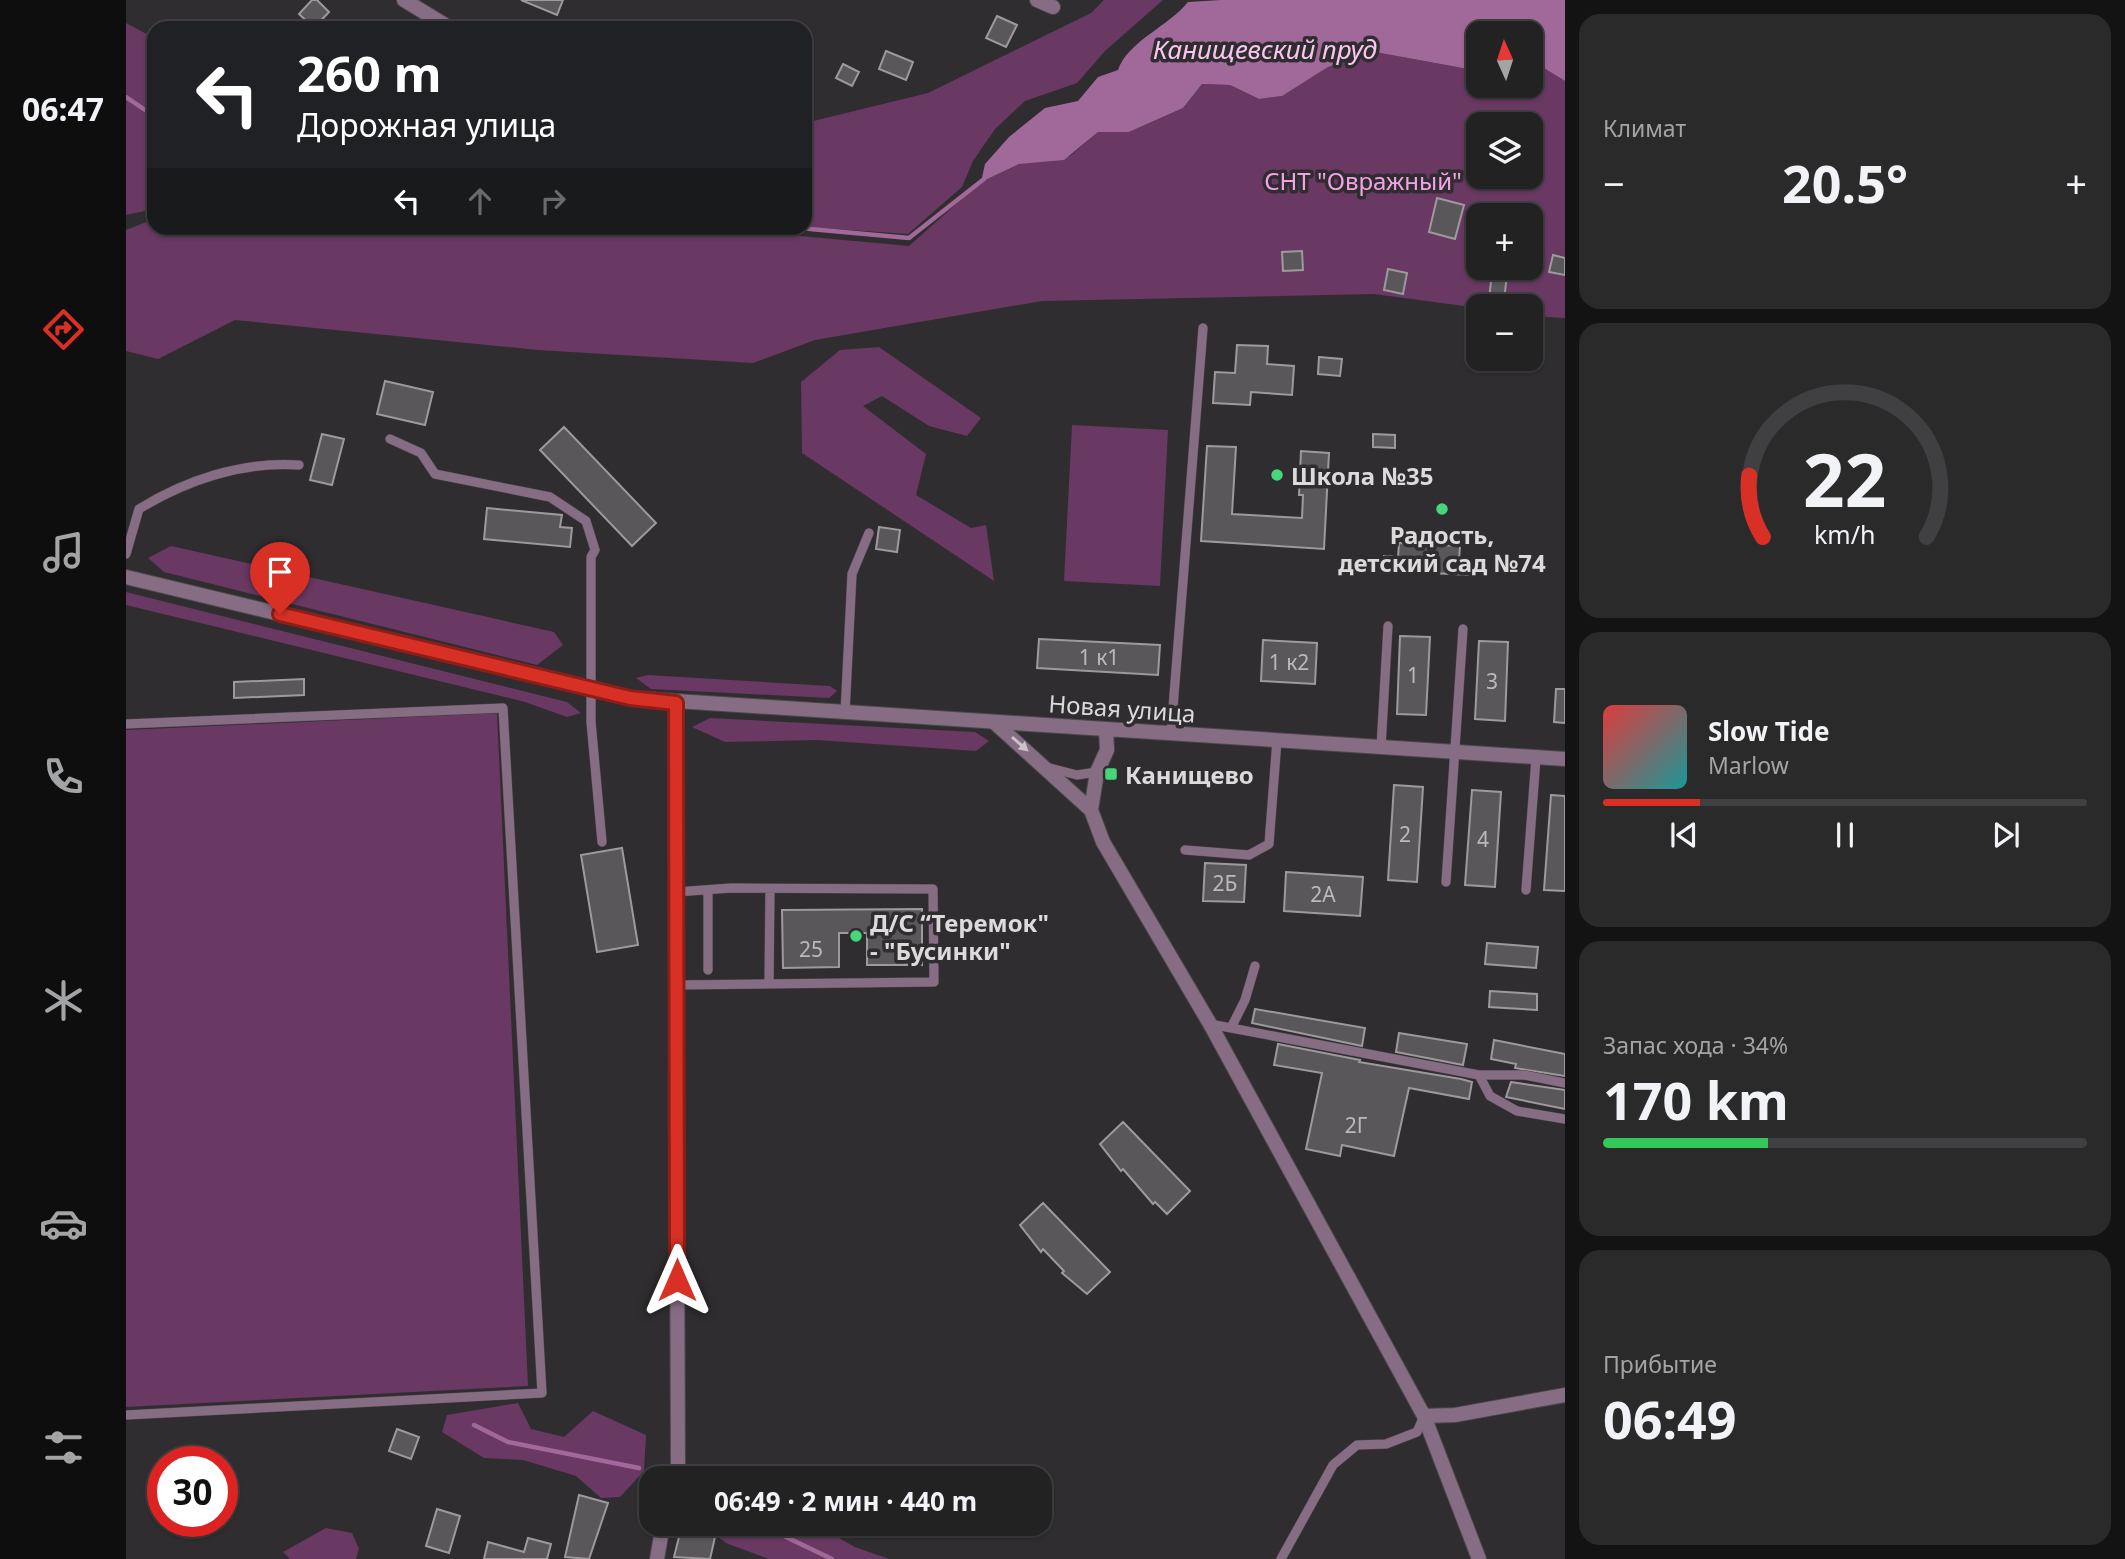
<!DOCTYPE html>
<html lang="ru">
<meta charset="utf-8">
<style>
:root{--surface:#232223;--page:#2b2a2b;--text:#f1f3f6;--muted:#a3a4a6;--line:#403f41;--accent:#d93025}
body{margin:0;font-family:"Noto Sans",sans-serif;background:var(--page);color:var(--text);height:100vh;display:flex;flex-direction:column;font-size:26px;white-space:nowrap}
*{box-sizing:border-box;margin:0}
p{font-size:23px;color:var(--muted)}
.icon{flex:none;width:38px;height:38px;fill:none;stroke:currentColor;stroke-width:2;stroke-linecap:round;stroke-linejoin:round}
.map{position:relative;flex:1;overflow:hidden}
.details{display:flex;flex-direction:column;gap:14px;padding:14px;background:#131313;width:560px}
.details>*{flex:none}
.top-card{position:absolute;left:21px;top:21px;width:665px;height:214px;border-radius:21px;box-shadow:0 2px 5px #0004,0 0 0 2px var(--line);background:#202124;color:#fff;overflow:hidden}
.needle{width:46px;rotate:357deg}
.controls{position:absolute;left:1340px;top:21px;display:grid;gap:14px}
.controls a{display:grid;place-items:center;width:77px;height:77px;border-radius:14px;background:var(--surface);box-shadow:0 2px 5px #0004,0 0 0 2px var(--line);font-size:35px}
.speed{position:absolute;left:21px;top:1446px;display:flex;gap:14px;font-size:35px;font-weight:700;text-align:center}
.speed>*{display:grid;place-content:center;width:91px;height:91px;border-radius:50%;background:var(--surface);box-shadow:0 2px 5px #0004,0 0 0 2px var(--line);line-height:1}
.speed .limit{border:10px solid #d22;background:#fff;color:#111}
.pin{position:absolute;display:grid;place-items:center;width:60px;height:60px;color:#fff;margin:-72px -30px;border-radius:50% 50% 50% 0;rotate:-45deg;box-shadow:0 0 7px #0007}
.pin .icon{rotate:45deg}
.me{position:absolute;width:77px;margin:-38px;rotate:0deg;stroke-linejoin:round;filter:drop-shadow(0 0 5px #0008)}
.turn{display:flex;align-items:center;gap:24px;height:147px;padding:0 35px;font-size:32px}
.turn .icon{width:91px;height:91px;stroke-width:2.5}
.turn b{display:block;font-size:49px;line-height:60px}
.lanes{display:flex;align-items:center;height:66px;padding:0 35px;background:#0003;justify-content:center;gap:35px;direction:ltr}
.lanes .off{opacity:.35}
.big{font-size:52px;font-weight:700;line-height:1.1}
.details .tile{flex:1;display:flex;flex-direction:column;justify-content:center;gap:10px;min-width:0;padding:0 24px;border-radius:21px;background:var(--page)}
.details .dial{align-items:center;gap:0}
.dial svg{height:182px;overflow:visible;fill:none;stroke:var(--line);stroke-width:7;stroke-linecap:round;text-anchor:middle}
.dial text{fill:var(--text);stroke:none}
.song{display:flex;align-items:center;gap:21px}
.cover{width:84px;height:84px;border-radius:10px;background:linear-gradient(135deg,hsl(0 70% 55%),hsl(180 70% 35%))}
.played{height:7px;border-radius:4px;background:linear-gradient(90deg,var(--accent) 20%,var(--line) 20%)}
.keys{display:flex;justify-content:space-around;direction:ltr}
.heat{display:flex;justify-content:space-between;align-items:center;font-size:38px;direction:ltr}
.charge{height:10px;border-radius:5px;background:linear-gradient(90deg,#34c759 34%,var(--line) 0)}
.trip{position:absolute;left:513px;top:1466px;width:413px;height:70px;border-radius:21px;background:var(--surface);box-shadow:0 2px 5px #0004,0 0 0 2px var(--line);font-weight:700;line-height:70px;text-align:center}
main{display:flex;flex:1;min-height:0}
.dock{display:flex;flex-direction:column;width:126px;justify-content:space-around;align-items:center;background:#0e0e0e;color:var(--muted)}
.dock .icon{width:49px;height:49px}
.dock .active{color:var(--accent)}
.dock b{font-size:32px;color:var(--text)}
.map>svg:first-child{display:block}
.green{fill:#693863;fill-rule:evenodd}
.water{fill:#a1689a}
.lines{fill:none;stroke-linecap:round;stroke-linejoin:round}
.stream{stroke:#a1689a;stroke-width:4.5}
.building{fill:#5a575a;stroke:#9d999c;stroke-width:2}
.service-casing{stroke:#4b494b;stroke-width:10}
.minor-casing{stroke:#4b494b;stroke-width:16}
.tertiary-casing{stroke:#4b494b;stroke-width:16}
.service{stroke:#876d83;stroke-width:9}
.minor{stroke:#876d83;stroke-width:14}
.tertiary{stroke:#876d83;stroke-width:14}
.oneway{fill:#cbc4c9}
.route-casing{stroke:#8d1f18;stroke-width:18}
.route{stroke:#d93025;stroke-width:12}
.poi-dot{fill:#45d77a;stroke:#2f2d2f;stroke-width:2.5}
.labels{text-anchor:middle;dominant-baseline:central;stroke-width:7;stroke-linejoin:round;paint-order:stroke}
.number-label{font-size:21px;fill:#bcb9bb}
.park-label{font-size:24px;fill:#f3a2e8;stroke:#2f2d2f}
.poi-label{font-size:24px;font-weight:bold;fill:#dcdadb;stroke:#2f2d2f;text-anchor:start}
.street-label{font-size:24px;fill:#dcdadb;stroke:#2f2d2f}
.water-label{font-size:26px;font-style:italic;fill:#f8c6f0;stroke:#2f2d2f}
</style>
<main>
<nav class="dock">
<b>06:47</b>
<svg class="icon active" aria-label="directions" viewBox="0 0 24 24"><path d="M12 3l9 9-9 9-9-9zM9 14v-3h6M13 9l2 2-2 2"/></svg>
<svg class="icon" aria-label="music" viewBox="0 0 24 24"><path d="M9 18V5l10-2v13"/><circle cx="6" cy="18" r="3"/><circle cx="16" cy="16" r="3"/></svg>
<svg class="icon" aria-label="phone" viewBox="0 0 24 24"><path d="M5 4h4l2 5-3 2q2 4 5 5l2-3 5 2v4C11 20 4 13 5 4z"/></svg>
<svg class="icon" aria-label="climate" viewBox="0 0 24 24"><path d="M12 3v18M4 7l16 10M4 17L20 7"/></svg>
<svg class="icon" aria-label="car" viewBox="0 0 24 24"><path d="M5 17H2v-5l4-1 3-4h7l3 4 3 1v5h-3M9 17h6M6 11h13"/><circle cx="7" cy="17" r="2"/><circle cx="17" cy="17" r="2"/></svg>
<svg class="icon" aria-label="filters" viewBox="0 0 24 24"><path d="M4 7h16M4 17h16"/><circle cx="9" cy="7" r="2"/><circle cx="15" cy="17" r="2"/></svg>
</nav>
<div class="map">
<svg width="1439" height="1559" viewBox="0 0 1439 1559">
<rect width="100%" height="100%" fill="#2f2d2f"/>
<path class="green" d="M978,0H1037L979,51L951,83L899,101L869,129L847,161L836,187L782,234L679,227V123L802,93L965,13Z
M0,23L28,38V209L0,215Z
M1249,52L1353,71V86H1405V60L1439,81V318L1405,316V306L1353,308L1248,294L916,301L689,340L627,363L412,350L109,320L32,359L0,351V230L28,219V228H587L783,246L855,182L893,164L944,156L972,132H1003L1057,108L1076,84L1104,85L1133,99L1155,96L1202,67ZM1353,124H1405V177H1353ZM1353,215H1405V268H1353Z
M753,347L855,418L841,436L803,426L756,396L737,406L800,454L790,495L845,528L860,525L868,581L676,453L675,382L714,350Z
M946,425L1042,430L1034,586L938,581Z
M45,546L428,632L437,645L411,665L38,572L22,558Z
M0,592L441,702L455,713L441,717L399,702L0,605Z
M522,675L704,686L711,691L703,698L525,689L510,678Z
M371,713L402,1386L0,1407V730Z
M584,718L849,732L863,741L850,751L691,740L599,742L566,727Z
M392,1403L405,1429L438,1437L467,1411L520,1435L518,1471L494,1497L475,1498L450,1476L397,1460L358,1458L316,1432L321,1415Z
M576,1524H688L729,1547L763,1559H643L600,1543Z
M200,1528L226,1533L233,1549L230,1559H164L157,1552Z"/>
<path class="water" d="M1095,0H1439V81L1405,60V33H1353V71L1249,52L1202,67L1156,96L1133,99L1104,85L1076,84L1057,108L1003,132H972L938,160L893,164L855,182L859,164L883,137L919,108L952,101L972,77L992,70C1002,41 1042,27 1062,2Z"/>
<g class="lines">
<path class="stream" d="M0,97L28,116
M673,228L783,238L858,179
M348,1425L382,1442L513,1468
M633,1524L706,1559"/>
</g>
<path class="building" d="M186,0H191L203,12L188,28L173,14Z
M395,0H437L431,15Z
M871,16L891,25L880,47L860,38Z
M760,51L787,62L780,80L753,69Z
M717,64L733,72L726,86L710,78Z
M1311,198L1338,205L1329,239L1303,232Z
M1176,251L1177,270L1157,271L1156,252Z
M1427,255L1439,258V275L1423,272Z
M1262,269L1281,273L1277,294L1258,290Z
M1366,272L1381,274L1378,301L1363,300Z
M1111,345L1142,346L1141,364L1168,366L1166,395L1125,392L1124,405L1087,403L1089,372L1109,373Z
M1193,357L1216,359L1214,376L1192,374Z
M259,381L307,392L299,425L251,414Z
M438,427L530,523L506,546L414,450Z
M196,434L218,439L206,485L184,480Z
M1247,434L1269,435V448L1247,447Z
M1081,446L1110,447L1106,514L1176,518L1177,495H1173L1175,451L1203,453L1198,549L1075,541Z
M361,508L436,515L434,527L446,528L444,547L358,539Z
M753,527L774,530L771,552L750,549Z
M1273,543L1334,546L1333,560H1347V575L1257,571L1258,556L1272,557Z
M1274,636L1304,637L1300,715L1271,714Z
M913,639L1034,645L1032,675L911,668Z
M1137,640L1191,643L1189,684L1135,681Z
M1353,641L1382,642L1379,721L1349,719Z
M178,679V695L108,698V682Z
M1430,689H1439V723L1428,722Z
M1268,785L1297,787L1291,882L1262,880Z
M1346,790L1375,792L1369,887L1339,885Z
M1425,795L1439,796V891L1418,890Z
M496,848L512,945L471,952L455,855Z
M1079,863L1120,865L1118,902L1077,901Z
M1160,872L1237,877L1234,916L1158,911Z
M796,909V965H741V933H713V967L657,968L656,910Z
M1361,943L1412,947L1410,968L1359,964Z
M1364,991L1411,994V1010L1363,1007Z
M1129,1009L1239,1028L1236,1046L1126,1023Z
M1273,1033L1341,1044L1337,1065L1270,1052Z
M1368,1040L1439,1054V1076L1389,1068L1390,1064L1365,1059Z
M1152,1044L1234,1060L1233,1062L1335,1079L1346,1082L1343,1099L1283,1088L1268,1156L1216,1145L1214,1156L1180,1149L1196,1073L1148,1065Z
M1385,1082L1439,1090V1109L1380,1097Z
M997,1122L1064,1191L1041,1214L1029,1202L1027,1204L997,1169L995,1171L974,1144Z
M917,1203L984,1272L961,1294L936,1273L938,1271L917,1249L915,1252L894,1225Z
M271,1429L293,1437L285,1459L263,1451Z
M453,1495L482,1503L463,1559L439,1557Z
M311,1509L334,1516L323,1553L300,1546Z
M555,1529L589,1537L584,1559L548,1557Z
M402,1538L425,1544L421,1559H358L362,1542L398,1552Z"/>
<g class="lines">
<g class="service-casing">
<path id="service" d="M264,439L295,453L309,474L424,497L460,521L469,550L465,557V722L476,842
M0,554L13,509C60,480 117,461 173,465
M719,713L726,574L743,533
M0,724L377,708L416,1393L0,1415
M1045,733L1077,328
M1255,747L1262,626
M920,767L951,775L971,772
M1059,850L1123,855L1143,844L1151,740
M1320,882L1337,629
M1400,890L1410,758
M550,892L605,888L807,889L808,982L550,985
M582,892V970
M643,984L644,889
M1084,1024L1353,1075H1398L1439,1083
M1105,1028L1119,1000L1129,966
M1353,1075L1364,1096L1391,1111L1439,1119
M1155,1559L1207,1465L1231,1445L1260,1444L1291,1432L1298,1416"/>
</g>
<g class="minor-casing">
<path id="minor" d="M278,0L324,28
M911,0L927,7
M869,723L965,810L977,842L1084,1024L1298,1416L1329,1415L1439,1395
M965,810L971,772L981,750L980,729L1439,759
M1298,1416L1353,1559
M549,1479L552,1467L549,703
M531,1559L537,1524"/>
</g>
<g class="tertiary-casing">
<path id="tertiary" d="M0,577L504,698L980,729"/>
</g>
<use href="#service" class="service"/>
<use href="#minor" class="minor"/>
<use href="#tertiary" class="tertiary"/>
</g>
<defs><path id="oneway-solid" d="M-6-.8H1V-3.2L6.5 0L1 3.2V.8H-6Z" transform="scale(1.75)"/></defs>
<use class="oneway" href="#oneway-solid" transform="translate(894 744) rotate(41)"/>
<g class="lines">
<g class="route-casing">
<path id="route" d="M154,614L504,698L550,703L551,1280"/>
</g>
<use href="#route" class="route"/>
</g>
<g class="poi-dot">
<circle cx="1151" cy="475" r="7"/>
<circle cx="1316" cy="509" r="7"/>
<rect x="978" y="767" width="14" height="14" rx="3.5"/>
<circle cx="730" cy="936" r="7"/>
</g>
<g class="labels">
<g class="number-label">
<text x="973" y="657">1 к1</text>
<text x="1163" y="662">1 к2</text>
<text x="1287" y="675">1</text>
<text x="1366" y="681">3</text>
<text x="1279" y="834">2</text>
<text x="1357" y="839">4</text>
<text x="1099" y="883">2Б</text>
<text x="1197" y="894">2А</text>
<text x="685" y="949">25</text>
<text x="1230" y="1125">2Г</text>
</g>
<g class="park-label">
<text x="1237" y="180">СНТ "Овражный"</text>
</g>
<g class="poi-label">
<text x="1165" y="475">Школа №35</text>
<text x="1316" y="534" text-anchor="middle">Радость,<tspan x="1316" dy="28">детский сад №74</tspan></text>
<text x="999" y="774">Канищево</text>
<text x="744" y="922">Д/С “Теремок"<tspan x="744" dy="28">- "Бусинки"</tspan></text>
</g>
<g class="street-label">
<text transform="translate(996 708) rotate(4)">Новая улица</text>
</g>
<g class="water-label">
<text x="1139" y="49">Канищевский пруд</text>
</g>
</g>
</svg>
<div class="controls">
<a><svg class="needle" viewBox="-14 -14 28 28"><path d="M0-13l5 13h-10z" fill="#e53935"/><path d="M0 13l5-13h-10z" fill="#a3a4a6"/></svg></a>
<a><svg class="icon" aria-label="layers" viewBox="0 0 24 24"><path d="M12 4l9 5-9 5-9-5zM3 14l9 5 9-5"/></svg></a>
<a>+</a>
<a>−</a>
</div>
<div class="speed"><div class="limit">30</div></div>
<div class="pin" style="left:154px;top:614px;background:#d93025"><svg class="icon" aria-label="arrive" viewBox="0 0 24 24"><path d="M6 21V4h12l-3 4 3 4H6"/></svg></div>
<svg class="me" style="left:551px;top:1280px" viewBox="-20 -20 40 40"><path d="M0-17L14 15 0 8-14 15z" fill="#d93025" stroke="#fff" stroke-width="4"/></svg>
<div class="trip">06:49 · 2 мин · 440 m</div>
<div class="top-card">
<div class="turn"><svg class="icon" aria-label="left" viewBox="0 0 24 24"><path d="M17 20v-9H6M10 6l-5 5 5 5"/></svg><div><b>260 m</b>Дорожная улица</div></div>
<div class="lanes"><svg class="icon" aria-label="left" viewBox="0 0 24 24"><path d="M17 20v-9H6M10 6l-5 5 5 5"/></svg><svg class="icon off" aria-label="ahead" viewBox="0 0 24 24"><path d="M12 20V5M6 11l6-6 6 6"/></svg><svg class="icon off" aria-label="right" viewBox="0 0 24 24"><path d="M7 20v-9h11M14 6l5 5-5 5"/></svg></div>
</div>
</div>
<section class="details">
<div class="tile"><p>Климат</p>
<div class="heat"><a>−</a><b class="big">20.5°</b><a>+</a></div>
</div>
<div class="tile dial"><svg viewBox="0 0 100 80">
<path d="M14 69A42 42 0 1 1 86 69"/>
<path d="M14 69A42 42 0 0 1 8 42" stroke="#d93025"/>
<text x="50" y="56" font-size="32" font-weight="700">22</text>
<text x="50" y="72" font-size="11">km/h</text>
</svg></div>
<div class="tile">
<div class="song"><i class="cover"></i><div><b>Slow Tide</b><p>Marlow</p></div></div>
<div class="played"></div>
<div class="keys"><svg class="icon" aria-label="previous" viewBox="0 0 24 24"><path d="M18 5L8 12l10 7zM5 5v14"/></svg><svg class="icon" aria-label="pause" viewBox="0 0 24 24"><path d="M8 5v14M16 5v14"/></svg><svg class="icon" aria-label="next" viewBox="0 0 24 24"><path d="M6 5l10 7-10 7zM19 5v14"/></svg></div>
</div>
<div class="tile"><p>Запас хода · 34%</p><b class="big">170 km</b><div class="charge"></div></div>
<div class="tile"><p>Прибытие</p><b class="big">06:49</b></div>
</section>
</main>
